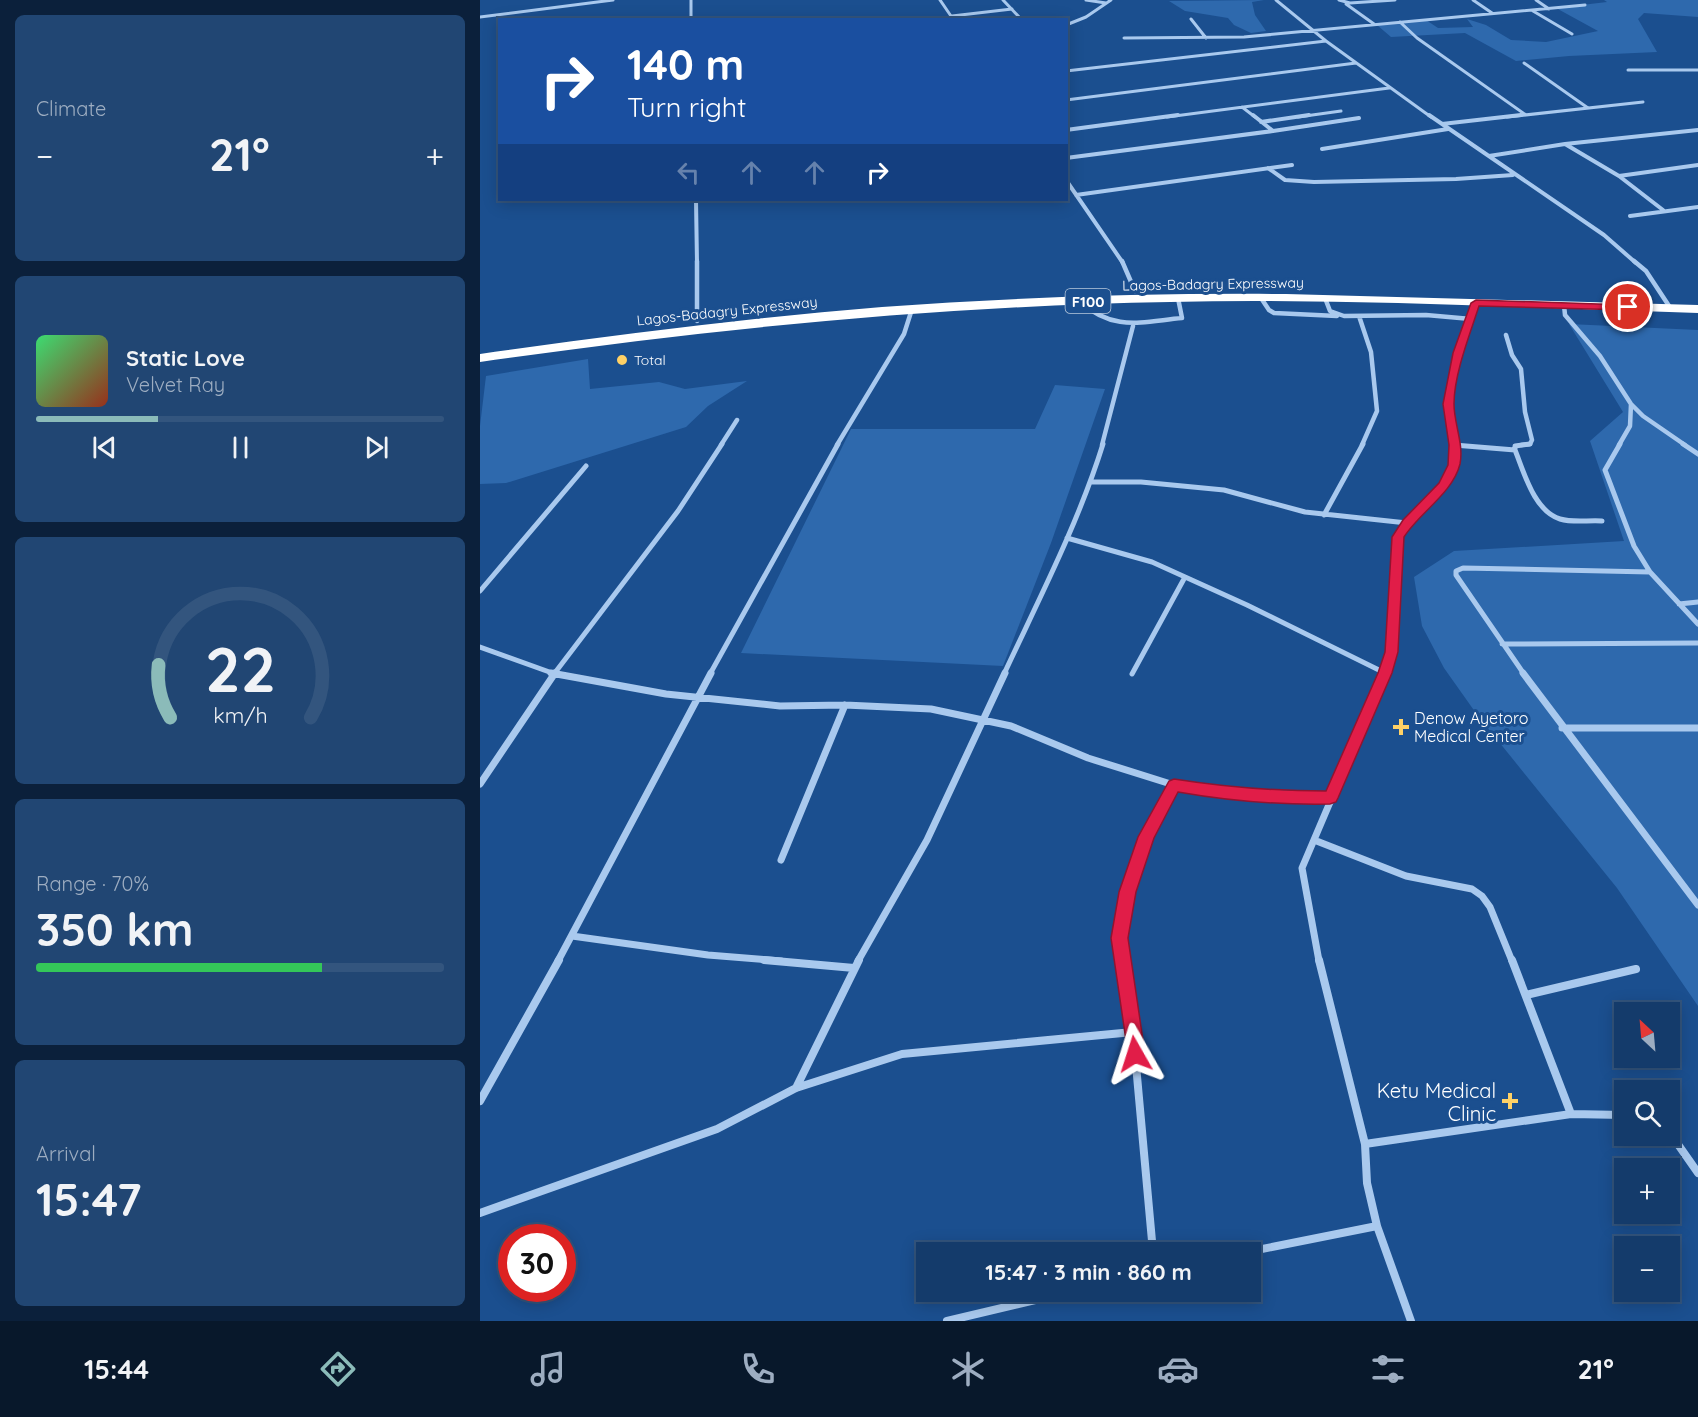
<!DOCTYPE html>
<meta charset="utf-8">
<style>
:root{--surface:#143b6b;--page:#214673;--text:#f1f3f6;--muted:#9dadc1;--line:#33557e;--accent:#8bbbb9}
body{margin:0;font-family:Quicksand,sans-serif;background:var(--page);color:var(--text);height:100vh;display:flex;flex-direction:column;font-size:22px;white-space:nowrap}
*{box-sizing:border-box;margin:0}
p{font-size:20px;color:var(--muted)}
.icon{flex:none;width:33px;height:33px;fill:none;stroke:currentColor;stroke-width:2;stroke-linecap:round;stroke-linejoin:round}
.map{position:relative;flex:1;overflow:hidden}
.panel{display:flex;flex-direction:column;gap:15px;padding:15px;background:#0b203b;width:480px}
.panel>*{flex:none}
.hud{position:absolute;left:18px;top:18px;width:570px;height:183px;border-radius:0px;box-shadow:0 3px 15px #0003,0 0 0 2px var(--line);background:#1a4fa0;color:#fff;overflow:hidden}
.needle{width:39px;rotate:334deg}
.fabs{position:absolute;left:1134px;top:1002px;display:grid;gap:12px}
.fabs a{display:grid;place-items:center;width:66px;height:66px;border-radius:0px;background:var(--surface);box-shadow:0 3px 15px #0003,0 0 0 2px var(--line);font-size:30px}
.speed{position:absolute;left:18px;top:1224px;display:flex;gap:12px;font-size:30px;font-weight:700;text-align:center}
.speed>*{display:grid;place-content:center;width:78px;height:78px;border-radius:50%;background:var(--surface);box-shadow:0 3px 15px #0003,0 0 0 2px var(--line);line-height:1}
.speed .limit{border:9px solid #d22;background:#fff;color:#111}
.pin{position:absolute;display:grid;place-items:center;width:51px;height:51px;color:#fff;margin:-26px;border:3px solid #fff;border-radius:50%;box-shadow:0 2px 6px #0007}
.me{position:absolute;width:66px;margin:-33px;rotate:354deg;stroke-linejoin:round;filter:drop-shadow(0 0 4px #0008)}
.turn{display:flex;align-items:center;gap:21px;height:126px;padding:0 30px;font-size:27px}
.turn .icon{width:78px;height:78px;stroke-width:2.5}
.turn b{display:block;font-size:42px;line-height:51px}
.lanes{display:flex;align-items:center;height:57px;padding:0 30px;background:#0003;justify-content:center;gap:30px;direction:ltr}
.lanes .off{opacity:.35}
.big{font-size:45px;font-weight:800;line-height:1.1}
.panel .tile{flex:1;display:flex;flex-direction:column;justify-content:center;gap:9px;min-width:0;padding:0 21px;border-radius:9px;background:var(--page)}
.panel .dial{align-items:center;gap:0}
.dial svg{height:156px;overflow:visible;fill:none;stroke:var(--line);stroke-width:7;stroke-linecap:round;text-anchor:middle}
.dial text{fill:var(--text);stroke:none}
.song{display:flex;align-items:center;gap:18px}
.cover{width:72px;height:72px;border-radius:9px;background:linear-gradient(135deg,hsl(140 70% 55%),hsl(10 70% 35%))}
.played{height:6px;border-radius:3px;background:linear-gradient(90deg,var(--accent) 30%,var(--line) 30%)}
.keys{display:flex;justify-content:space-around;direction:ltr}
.heat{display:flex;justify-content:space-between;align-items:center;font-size:33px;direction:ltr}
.charge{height:9px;border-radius:4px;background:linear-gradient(90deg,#34c759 70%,var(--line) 0)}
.trip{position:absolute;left:436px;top:1242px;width:345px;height:60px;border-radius:0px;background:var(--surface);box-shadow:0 3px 15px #0003,0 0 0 2px var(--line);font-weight:800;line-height:60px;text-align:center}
.tab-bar{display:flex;height:96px;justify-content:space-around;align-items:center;background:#08182b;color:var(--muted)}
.tab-bar .icon{width:42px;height:42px}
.tab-bar .current{color:var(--accent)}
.tab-bar b{font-size:27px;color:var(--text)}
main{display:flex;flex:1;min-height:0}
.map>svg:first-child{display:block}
.green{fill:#2e69ad}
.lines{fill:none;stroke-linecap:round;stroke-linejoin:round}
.street-far5{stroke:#a9c9ee;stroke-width:3}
.street-far4{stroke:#a9c9ee;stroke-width:4}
.street-far3{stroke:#a9c9ee;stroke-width:4.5}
.street-far2{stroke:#a9c9ee;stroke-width:5}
.street-far1{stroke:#a9c9ee;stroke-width:7}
.street{stroke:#a9c9ee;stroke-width:8}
.highway{fill:#fff;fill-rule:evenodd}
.route{fill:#e11d48;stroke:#92132f;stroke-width:1.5}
.poi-dot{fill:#ffd166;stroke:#1b4f8f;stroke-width:2}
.labels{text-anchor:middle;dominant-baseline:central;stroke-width:6;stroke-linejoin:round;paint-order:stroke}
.far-street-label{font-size:14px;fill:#fff;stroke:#1b4f8f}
.far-poi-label{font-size:14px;fill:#fff;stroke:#1b4f8f;text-anchor:start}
.shield{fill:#1b4f8f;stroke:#bbcadd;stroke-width:1.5}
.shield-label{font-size:15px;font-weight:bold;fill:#fff}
.poi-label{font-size:16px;fill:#fff;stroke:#1b4f8f;text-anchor:start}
.near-poi-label{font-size:20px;fill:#fff;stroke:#1b4f8f;text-anchor:end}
</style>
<main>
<section class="panel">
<div class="tile"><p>Climate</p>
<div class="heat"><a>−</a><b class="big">21°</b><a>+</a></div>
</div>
<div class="tile">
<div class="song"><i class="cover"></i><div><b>Static Love</b><p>Velvet Ray</p></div></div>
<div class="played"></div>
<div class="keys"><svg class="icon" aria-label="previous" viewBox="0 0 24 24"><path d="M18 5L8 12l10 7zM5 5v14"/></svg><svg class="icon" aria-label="pause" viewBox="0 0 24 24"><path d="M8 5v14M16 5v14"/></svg><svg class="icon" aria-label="next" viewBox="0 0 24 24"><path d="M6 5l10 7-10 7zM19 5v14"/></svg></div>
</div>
<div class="tile dial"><svg viewBox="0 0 100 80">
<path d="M14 69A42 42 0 1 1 86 69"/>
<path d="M14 69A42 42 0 0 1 8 42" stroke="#8bbbb9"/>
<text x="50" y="56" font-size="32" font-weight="700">22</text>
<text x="50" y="72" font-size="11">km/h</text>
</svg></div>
<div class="tile"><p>Range · 70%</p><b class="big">350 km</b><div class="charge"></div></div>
<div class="tile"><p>Arrival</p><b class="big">15:47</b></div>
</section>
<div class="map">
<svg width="1218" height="1321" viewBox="0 0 1218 1321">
<rect width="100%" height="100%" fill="#1b4f8f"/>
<path class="green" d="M784,0L772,2L775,15L786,31L771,33L754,25L748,18L705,11L689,1Z
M1124,0H1218V17L1164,13L1158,19L1177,52L1089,56L1036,61L985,33L911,37L897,25L946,20L958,28L993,27L987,19L1006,25L1031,40L1066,42L1118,31L1076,8L1127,2Z
M1089,324L1218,330V1006L1137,888L998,716L964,668L942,626L934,577L974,551L1144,541L1110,441L1143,412Z
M108,359L110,389L179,382L205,389L267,381L228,406L206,427L26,483L0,484V426L6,376Z
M575,385L625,389L571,543L523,666L261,653L371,429H555Z"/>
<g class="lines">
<path class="street-far5" d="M211,0V20
M460,0L473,19
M523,0L541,19
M606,0L626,3
M796,0L846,41L951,117
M859,0L870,3L915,0
M993,0L1012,13
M1056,0L1069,9
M866,4L894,24
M1053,11L1092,34
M472,16L532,9
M0,17L133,0
M711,19L726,38
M920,22L937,38L1046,115
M586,25L606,17L631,0
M644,38L764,37L1105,5
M1044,63L1108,108
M1148,70H1218
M586,71L846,41
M586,100L876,63
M762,107L775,117
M687,117L909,88
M818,117L861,111
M1027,117L1163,102"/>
<path class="street-far4" d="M949,115L1124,235L1156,263
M781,122L829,115
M962,124L1041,115
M586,130L698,115
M793,131L879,118
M1085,144L1139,176
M842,149L968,129
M1009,156L1085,144L1218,130
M586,158L793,131L773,115
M788,168L805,180L834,182L976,179L1033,175
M586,180L643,263
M596,195L812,165
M216,200L217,263
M1183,210L1139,176L1218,165
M1150,216L1218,207"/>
<path class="street-far3" d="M217,261V321
M642,261L655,291
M1154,261L1166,271L1191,309
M781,298L789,310L794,313L857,316
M845,298L850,311L864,316L946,315L991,319
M599,301C634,332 660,322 702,318L698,298
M1084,305L1085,315L1120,356L1151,404L1163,416L1205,445
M879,316L891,352L897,411L882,445
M1026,335L1032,355L1041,369L1045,412L1052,440L1050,444L1041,445
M241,445L257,420
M357,445L424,334L432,309
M622,445L653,326
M975,445C973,431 969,417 969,403C969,368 985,335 996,303
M1139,445L1150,426L1151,404"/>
<path class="street-far2" d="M1050,444L1035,446V450C1044,472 1054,511 1080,519C1093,523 1108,520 1122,521
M1140,444L1125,470L1154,546L1170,572L1218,624
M1203,444L1218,454
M974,445L1035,450
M611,482H661L744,490L825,512L927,523
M844,515L883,444
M587,538L672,562L767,605L905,673
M0,591L106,466
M1199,604L1218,602
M1022,644L1218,643
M0,647L75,674
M74,674L198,511L242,444
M230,674L358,444
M524,674C559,599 598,524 623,444
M652,674L705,577
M904,674L911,652L918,537L957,493L970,475L975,458V444
M1044,674L976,575V571L983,568L1170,572"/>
<path class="street-far1" d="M71,673L186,694L300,706L365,705L451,709L531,726L608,758L694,785L796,798H851
M1043,673L1218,905
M1082,728H1218
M0,784L75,673
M834,840L926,876L992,889L1002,896L1010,907L1032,961
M301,860L365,705
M92,936L228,955L301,961
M78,961L231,673
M378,961L447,840L525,673
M642,961L639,938L648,892L666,837L694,785
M839,961L822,868L905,673"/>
<path class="street" d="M284,960L374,968
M642,960L653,1032L673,1252
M839,960L885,1144
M1032,960L1091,1114
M1046,995L1156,969
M316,1088L379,960
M0,1101L79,960
M1190,1133L1218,1173
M0,1213L237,1129L316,1088L422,1054L653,1032
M897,1226L931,1321
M767,1252L897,1226L887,1183L885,1144L1091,1114L1144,1115
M467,1321L589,1292"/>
<path class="highway" d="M806,294L1218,305V313C1042,308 866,298 690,302C458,306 230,329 0,362V354C133,335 267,318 402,307C536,297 671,293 806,294Z"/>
</g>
<path class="route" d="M996,300L1148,305L1153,307L1148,310L999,306C990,334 974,374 974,404C974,424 984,444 980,464C973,493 939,513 924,537L918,652L912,673L858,798L856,802L850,804C799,805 749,801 698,792L674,838L656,892L648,938L665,1054L662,1061L655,1063L649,1061L631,938L639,892L658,837L689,781L694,779C745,787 794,791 846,791L898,673L905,652L912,537L923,520L959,483L968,465L969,445L963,404L973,353L991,303Z"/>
<g class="poi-dot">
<circle cx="142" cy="360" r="6"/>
<path d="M918 718h6v6h6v6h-6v6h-6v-6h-6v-6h6z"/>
<path d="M1027 1092h6v6h6v6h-6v6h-6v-6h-6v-6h6z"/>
</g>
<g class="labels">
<g class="far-street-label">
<text transform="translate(733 284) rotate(-1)">Lagos-Badagry Expressway</text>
<text transform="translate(247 311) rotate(-6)">Lagos-Badagry Expressway</text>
</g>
<g class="far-poi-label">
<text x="154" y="360">Total</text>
</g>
<rect class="shield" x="585.5" y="289" width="45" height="24" rx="4.5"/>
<g class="shield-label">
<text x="608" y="301">F100</text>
</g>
<g class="poi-label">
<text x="934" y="718">Denow Ayetoro<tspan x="934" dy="18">Medical Center</tspan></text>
</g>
<g class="near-poi-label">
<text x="1016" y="1090">Ketu Medical<tspan x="1016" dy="23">Clinic</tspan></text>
</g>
</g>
</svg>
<div class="fabs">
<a><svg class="needle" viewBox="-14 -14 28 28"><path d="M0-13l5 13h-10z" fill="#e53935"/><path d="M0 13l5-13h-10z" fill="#9dadc1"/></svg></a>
<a><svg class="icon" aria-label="search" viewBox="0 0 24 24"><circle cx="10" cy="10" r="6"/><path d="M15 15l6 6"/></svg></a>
<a>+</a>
<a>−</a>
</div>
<div class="speed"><div class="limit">30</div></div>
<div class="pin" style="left:1148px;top:307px;background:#d93025"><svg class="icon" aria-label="arrive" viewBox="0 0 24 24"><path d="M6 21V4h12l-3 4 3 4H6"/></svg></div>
<svg class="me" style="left:655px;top:1054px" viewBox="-20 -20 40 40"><path d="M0-17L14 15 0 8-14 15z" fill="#e11d48" stroke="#fff" stroke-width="4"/></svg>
<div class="trip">15:47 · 3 min · 860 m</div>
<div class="hud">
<div class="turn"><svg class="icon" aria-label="right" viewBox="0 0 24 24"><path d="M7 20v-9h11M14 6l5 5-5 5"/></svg><div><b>140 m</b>Turn right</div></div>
<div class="lanes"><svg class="icon off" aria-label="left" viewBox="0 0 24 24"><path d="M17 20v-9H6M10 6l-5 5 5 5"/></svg><svg class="icon off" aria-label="ahead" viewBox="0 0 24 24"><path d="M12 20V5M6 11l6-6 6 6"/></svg><svg class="icon off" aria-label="ahead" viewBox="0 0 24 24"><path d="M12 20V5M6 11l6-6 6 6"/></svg><svg class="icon" aria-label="right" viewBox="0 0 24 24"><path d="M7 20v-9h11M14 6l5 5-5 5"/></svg></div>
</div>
</div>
</main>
<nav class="tab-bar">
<b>15:44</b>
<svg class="icon current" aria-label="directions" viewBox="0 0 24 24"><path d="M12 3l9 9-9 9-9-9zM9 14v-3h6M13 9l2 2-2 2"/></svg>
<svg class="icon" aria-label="music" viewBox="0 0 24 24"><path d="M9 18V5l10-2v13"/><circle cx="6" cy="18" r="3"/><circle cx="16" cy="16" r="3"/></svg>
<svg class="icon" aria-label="phone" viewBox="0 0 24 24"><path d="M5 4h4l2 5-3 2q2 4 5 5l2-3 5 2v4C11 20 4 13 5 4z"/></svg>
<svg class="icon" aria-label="climate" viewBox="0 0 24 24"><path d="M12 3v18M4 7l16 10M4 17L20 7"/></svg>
<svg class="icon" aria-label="car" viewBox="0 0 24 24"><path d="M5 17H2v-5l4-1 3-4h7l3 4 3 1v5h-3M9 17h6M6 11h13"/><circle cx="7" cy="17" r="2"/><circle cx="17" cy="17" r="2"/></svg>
<svg class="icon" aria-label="filters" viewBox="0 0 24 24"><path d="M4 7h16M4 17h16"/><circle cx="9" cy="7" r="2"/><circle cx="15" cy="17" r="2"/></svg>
<b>21°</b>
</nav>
